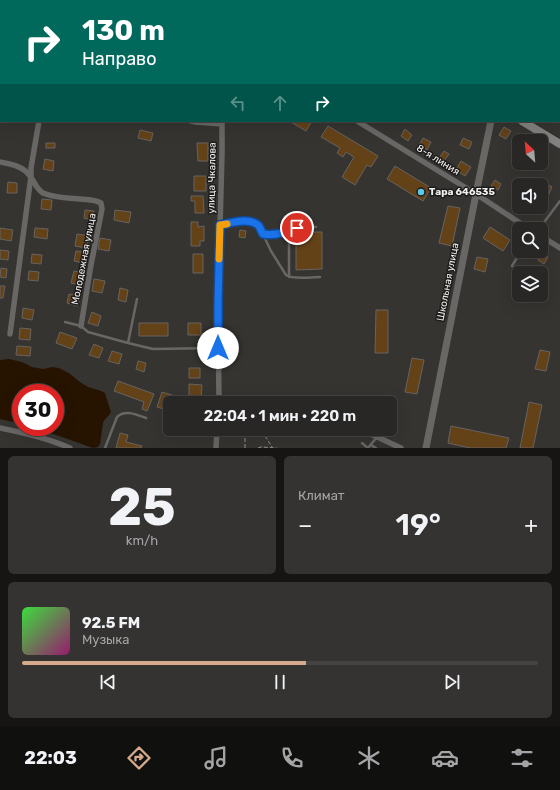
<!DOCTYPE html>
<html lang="ru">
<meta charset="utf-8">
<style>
:root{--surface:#282725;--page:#343332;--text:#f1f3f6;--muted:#a5a5a7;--line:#444442;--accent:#d6ab8b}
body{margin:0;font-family:Rubik,sans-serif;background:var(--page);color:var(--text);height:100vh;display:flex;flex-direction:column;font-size:15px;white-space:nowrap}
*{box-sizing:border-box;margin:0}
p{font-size:13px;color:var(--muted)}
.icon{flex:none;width:22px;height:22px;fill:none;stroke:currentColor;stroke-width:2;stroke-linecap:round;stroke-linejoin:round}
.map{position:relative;height:448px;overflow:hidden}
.drawer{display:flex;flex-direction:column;gap:8px;padding:8px;background:#161514;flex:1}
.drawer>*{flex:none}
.hud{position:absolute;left:0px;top:0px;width:560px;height:122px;box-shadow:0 4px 16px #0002,0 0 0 1px var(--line);background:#00695c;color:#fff;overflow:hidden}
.needle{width:26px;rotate:334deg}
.buttons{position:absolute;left:512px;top:134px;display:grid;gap:8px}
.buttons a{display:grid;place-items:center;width:36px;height:36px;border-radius:6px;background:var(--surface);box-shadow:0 4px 16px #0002,0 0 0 1px var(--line);font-size:20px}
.speed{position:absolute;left:12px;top:384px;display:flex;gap:8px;font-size:20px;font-weight:700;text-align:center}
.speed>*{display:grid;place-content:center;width:52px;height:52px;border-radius:50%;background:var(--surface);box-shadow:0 4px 16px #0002,0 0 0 1px var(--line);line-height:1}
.speed .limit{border:6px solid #d22;background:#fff;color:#111}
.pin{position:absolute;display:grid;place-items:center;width:34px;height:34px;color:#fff;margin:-17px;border:2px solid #fff;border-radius:50%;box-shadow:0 1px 4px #0007}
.me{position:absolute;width:44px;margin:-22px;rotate:0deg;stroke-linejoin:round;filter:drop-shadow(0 0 3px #0008)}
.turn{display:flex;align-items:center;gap:14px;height:84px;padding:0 16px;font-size:18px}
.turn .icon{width:52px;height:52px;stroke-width:2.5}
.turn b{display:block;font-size:28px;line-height:34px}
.lanes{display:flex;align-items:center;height:38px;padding:0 16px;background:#0003;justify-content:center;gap:20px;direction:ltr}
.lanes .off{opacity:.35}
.big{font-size:30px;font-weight:600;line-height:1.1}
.drawer .tile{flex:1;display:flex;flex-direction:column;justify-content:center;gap:6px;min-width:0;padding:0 14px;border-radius:6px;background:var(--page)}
.drawer .dial{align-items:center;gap:0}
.dial b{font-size:52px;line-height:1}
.song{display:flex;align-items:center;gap:12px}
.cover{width:48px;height:48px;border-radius:6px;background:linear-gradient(135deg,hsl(120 70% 55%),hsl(320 70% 35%))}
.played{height:4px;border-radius:2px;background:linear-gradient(90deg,var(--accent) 55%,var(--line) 55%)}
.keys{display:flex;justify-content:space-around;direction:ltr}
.heat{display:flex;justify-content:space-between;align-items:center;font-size:22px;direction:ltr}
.drawer .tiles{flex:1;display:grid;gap:8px;grid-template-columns:1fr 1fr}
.tile:last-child{grid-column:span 2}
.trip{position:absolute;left:163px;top:396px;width:234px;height:40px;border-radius:6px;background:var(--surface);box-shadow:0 4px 16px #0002,0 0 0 1px var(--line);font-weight:600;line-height:40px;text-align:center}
.tab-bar{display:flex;height:64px;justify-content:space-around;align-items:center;background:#10100f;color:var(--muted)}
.tab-bar .icon{width:28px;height:28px}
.tab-bar .current{color:var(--accent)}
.tab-bar b{font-size:18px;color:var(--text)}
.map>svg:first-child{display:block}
.water{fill:#261401}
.building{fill:#644218;stroke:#666361}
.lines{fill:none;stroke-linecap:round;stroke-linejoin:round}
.path{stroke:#949290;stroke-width:1;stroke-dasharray:4 2;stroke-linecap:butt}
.service{stroke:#686766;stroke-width:2.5}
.minor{stroke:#686766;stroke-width:5.5}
.tertiary{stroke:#686766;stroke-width:7}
.secondary{stroke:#858381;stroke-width:8}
.route-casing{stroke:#114b97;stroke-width:10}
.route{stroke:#1a73e8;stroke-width:7}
.slow{stroke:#f59e0b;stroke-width:7}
.poi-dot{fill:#5ac8e6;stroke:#1d1c1b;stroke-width:1.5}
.labels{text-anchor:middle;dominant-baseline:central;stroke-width:3;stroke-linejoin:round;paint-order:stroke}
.street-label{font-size:10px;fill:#f1f0ef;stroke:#1d1c1b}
.poi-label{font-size:10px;font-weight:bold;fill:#f1f0ef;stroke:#1d1c1b;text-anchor:start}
</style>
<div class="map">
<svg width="560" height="448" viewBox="0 0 560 448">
<rect width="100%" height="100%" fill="#363431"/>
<path class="water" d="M9,359L22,362L32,367L43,369L52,367L59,368L69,373L80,382L88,387L101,391L105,393L111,412C109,416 105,418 103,423L100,444L98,447L93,448L42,430L31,427H55V393H21V424L0,419V360Z"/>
<path class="building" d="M289,121H312L306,131Z
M328,126L378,156L371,167L367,165L355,185L342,177L354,157L346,152L343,157L337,153L340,148L321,137Z
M504,127L511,131L506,139L499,135Z
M405,129L412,135L408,141L401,136Z
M140,130L153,133L151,141L138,138Z
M423,138L431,142L427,150L419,146Z
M463,138L472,142L469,149L460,145Z
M46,143H55V148H46Z
M197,143H208V161H198Z
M444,151L449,154L444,161L439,158Z
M45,159L54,161L53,171L43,169Z
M461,161L471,167L465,176L456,170Z
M395,166L431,188L423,201L387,179Z
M194,176H206V191H194Z
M495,180L501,184L498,190L491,186Z
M8,182L17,183V193H7Z
M545,183L552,187L548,196L541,192V190Z
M191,196H203L204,213H195V201H191Z
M42,199L52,200L51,210L41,209Z
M448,206L460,208L452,246L439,243Z
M527,207H539L535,214L526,209Z
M85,210L94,211L92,220L84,218Z
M115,210L131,212L129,223L114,220Z
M284,216H290V223H284Z
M191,222H198V227L204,226V241H200V246H191Z
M490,227L510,240L503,251L483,238Z
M0,228L13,230L11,241L0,239Z
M35,228L48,229L47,239L34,237Z
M240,230L246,231L245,238L239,237Z
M296,232H322V269L296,270Z
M77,234L89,236L86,248L75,246Z
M100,238L111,240L109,251L98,249Z
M0,250L9,251L8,260L0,259Z
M76,251L86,252L84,263L74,261Z
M542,253L548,257L544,264L538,260Z
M32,254L42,255L41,264L31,263Z
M193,254H203V273H193Z
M477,257L488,259L485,272L474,269Z
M1,268L7,269L6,278L0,277Z
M29,271L39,272L38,281L28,280Z
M74,271L85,273L82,285L71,283Z
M94,279L105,281L102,293L92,291Z
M0,286H5L3,298H0Z
M120,288L128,290L126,302L118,300Z
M69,294L80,296L78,306L67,303Z
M23,308L34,310L32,320L22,318Z
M376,310H388V353H375Z
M92,312L101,316L98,326L88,323Z
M139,323H168V336H139Z
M188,323H201V335H188Z
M20,328L31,329L30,340L19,339Z
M60,332L77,338L72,349L56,343Z
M94,344L103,348L99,358L89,355Z
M17,346L31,347L30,356L16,355Z
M540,350L550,352L546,371L535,369Z
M112,351L122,354L119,364L108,361Z
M412,358L424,360L417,394L405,392Z
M138,361L146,363L144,372L136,369Z
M189,368H200V378H189Z
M118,381L154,394L147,411L142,409L144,402L114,391Z
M189,384L202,385L201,399H189Z
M162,392L175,396L173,403H170V411L157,407Z
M529,402L542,405L533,448H520Z
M451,426L509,438L506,448H470L448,443Z
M120,433L128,435L126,442L142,446L141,448H116Z"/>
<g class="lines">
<path class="path" d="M265,436L272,447
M245,448V433
M258,448L261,447L277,448"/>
<path class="service" d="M221,225L243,221L253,222L259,226L271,251L286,275C293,280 311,277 320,277
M539,229L560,201
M289,231V277
M263,234C275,236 285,231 296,229C302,227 309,228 316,227
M512,266L521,251
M65,322L81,326L88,332L128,343L153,349L218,348
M128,343L137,299
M362,443L368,448
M371,445L376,448
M105,448L117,417C125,409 137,415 146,418
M368,448L377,437"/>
<path class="minor" d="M48,0L55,1
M149,0L151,1
M469,0L471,1
M222,1V0
M379,1V0
M559,52H560
M0,75H1
M191,121L196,122L222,124
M357,121L476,194L529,229
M0,162C11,164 23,166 30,176C35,182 36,189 43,193C54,198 68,198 80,199C88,200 93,199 101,203L102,209L91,265L81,326
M541,236L560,248
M10,334L31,176V168L39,121
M219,403L218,303L222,154V121
M250,403H255
M0,428C24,433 47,438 70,448
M360,429L401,448
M216,448L217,429"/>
<path class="tertiary" d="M513,1V0
M426,448L476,194L491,121"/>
<path class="secondary" d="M321,0L323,1
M522,121L560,144"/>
</g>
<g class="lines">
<g class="route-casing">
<path id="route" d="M218,348V303L220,225C231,223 248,217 258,225C260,227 261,231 263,234C275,236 286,232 297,228"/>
</g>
<use href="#route" class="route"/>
<path class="slow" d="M219,259L220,225L227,224"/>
</g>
<circle class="poi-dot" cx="421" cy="192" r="4"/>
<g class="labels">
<g class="street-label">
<text transform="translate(438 160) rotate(32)">8-я линия</text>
<text transform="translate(212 178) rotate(-89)">улица Чкалова</text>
<text transform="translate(84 259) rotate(-79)">Молодежная улица</text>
<text transform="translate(448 282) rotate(-79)">Школьная улица</text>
</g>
<g class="poi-label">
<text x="429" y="192">Тара 646535</text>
</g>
</g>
</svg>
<div class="buttons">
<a><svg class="needle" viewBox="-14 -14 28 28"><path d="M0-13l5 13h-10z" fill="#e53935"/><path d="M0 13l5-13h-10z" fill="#a5a5a7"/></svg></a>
<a><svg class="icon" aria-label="sound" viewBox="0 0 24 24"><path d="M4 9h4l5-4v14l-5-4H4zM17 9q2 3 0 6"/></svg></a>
<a><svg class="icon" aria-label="search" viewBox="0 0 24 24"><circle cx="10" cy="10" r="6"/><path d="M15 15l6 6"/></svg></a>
<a><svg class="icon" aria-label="layers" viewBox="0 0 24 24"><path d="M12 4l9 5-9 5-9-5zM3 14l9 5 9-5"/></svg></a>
</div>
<div class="speed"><div class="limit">30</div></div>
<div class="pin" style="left:297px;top:228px;background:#d93025"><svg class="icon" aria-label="arrive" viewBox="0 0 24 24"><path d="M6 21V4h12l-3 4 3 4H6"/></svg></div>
<svg class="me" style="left:218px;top:348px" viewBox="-20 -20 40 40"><circle r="19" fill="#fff"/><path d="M0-13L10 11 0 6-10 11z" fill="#1a73e8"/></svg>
<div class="trip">22:04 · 1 мин · 220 m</div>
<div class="hud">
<div class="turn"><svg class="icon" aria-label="right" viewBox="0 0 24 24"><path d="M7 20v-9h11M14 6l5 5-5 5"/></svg><div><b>130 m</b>Направо</div></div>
<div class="lanes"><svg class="icon off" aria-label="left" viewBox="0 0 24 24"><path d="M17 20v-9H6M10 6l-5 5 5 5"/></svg><svg class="icon off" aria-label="ahead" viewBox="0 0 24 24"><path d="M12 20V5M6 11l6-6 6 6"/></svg><svg class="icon" aria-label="right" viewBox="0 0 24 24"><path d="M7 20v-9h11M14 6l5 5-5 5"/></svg></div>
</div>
</div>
<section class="drawer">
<div class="tiles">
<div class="tile dial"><b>25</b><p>km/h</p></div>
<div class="tile"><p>Климат</p>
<div class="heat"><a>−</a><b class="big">19°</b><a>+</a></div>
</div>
<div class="tile">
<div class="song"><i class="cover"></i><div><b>92.5 FM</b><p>Музыка</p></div></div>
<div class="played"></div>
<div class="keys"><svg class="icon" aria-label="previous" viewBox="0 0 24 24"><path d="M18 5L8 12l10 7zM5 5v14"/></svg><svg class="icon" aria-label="pause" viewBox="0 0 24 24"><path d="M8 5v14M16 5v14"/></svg><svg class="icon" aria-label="next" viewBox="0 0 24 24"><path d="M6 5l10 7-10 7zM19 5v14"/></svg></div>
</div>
</div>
</section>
<nav class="tab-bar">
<b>22:03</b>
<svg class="icon current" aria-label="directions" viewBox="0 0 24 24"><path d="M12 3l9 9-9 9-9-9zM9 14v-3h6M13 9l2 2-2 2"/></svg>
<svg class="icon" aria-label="music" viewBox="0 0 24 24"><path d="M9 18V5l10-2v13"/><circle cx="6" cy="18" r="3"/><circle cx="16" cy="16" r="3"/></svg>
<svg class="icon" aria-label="phone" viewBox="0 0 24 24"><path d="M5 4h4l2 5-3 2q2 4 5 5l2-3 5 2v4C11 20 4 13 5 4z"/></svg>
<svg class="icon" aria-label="climate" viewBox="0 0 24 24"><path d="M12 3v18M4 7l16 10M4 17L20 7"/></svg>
<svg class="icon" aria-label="car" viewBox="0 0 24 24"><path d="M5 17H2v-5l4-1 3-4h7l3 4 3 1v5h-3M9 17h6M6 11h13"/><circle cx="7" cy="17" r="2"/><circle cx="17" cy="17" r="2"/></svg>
<svg class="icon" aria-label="filters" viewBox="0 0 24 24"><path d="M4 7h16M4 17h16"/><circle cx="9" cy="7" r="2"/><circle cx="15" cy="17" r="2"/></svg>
</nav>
